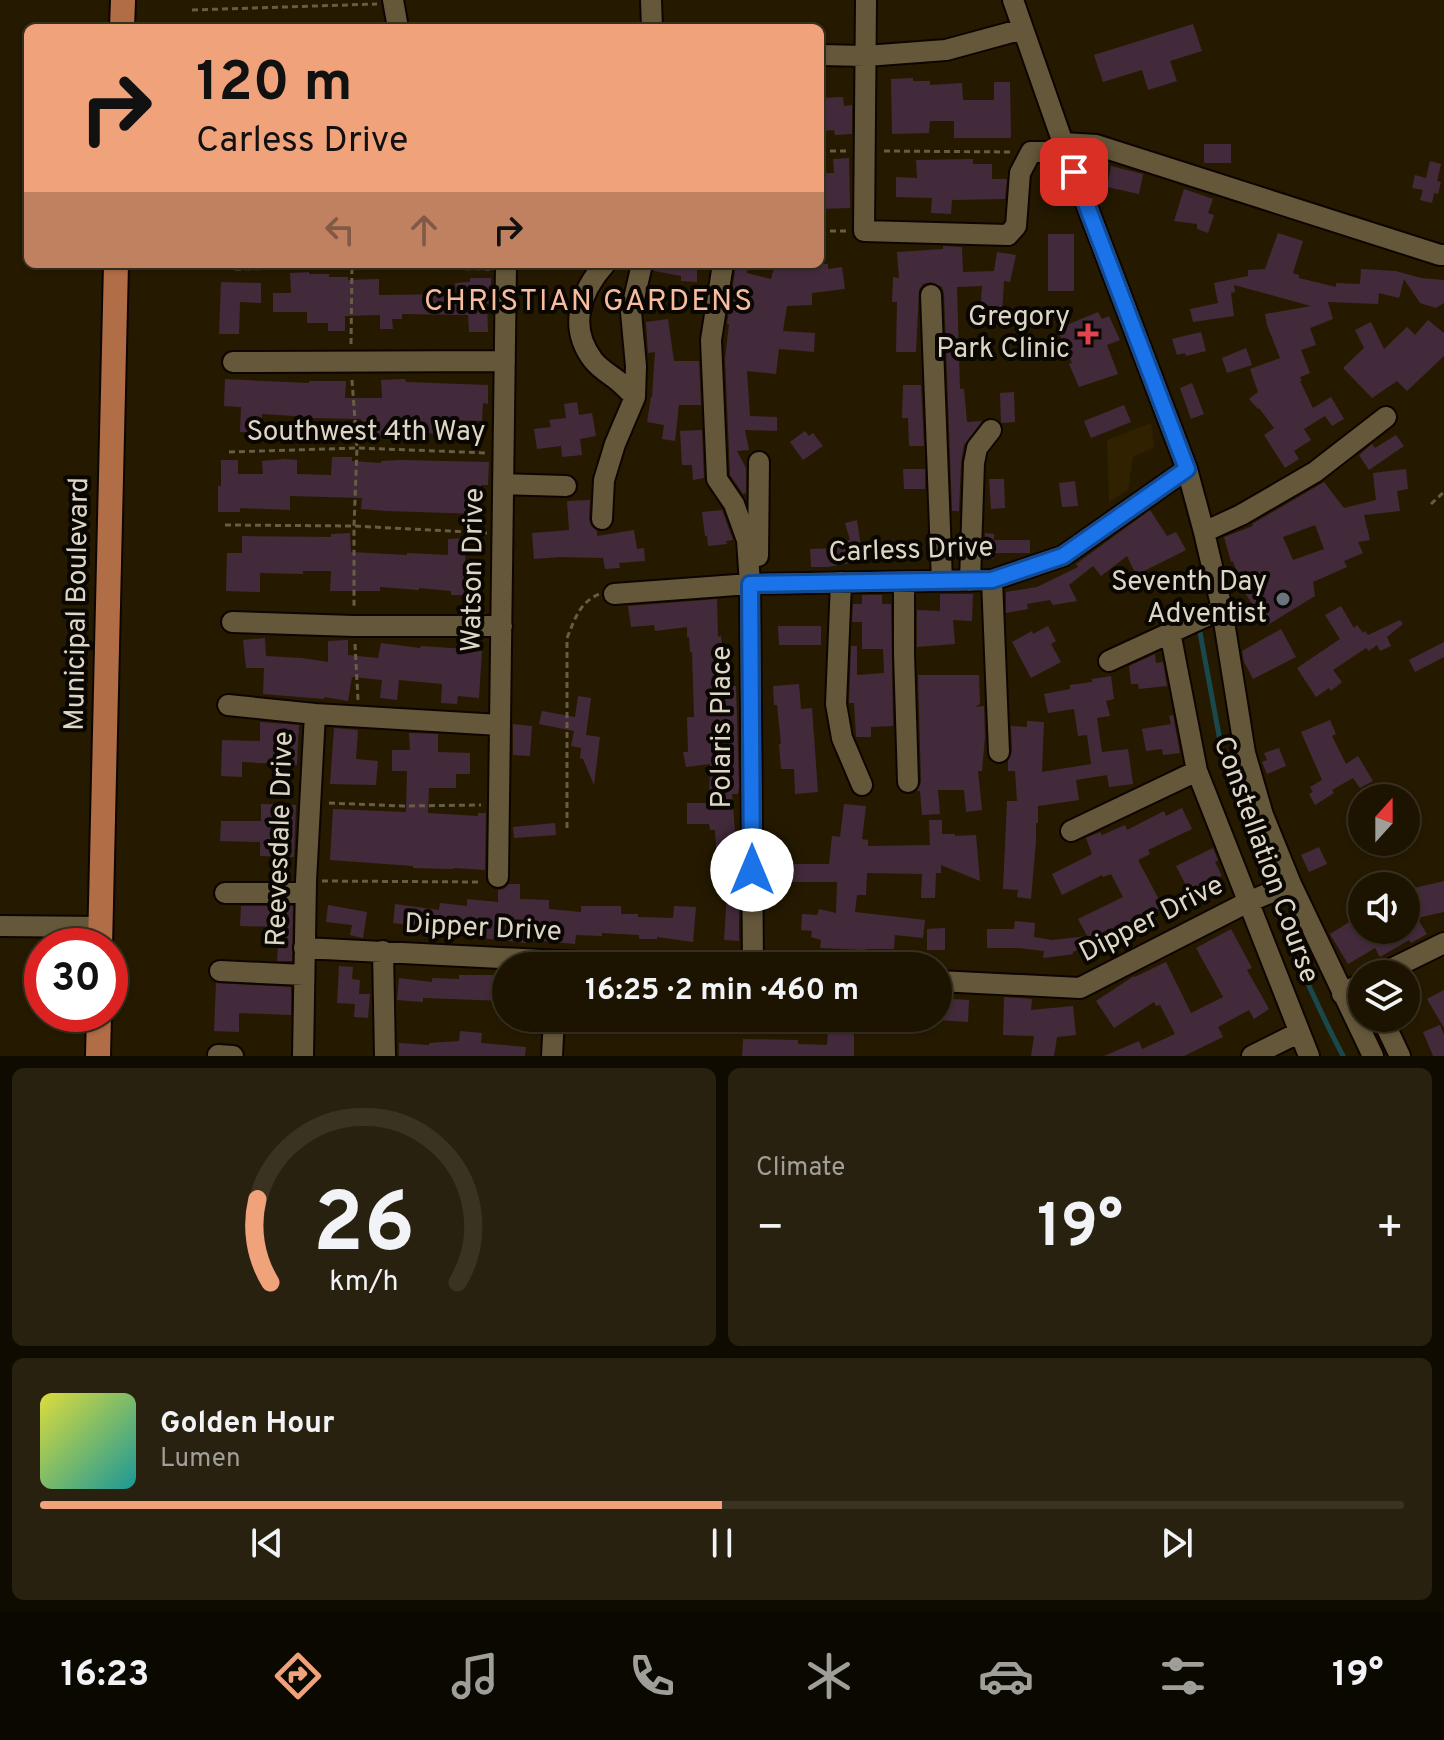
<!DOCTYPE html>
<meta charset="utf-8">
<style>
:root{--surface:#1c1400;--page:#29210f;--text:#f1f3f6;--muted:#a09e99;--line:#3a3322;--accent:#f0a27a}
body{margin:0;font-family:Overpass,sans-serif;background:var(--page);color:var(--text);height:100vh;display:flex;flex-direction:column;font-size:30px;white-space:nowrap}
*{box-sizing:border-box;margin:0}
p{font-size:26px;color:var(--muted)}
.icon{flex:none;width:44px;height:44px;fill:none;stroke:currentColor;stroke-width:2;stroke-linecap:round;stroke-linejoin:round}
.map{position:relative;height:1056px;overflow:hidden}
.side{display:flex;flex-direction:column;gap:12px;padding:12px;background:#0f0b00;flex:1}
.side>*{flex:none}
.hud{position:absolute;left:24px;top:24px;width:800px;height:244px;border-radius:12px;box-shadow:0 2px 6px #0004,0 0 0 2px var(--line);background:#f0a27a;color:#111;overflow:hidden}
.needle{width:52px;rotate:21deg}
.controls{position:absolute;left:1348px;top:784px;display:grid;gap:16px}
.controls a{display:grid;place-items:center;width:72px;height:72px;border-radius:50%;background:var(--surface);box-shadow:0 2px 6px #0004,0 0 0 2px var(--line);font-size:40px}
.speed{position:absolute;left:24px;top:928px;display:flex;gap:16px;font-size:40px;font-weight:700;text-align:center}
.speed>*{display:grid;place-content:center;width:104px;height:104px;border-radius:50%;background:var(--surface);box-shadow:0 2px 6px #0004,0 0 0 2px var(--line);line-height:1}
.speed .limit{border:12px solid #d22;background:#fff;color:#111}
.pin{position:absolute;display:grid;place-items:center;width:68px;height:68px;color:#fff;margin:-34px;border-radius:16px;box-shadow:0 4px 12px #0006}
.me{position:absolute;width:88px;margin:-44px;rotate:0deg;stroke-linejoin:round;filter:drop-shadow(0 0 6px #0008)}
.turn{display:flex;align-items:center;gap:28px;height:168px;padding:0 40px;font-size:36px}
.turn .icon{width:104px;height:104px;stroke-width:2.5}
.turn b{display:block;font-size:56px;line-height:68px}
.lanes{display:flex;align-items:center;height:76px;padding:0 40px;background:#0003;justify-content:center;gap:40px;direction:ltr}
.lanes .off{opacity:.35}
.big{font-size:60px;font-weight:700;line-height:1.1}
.side .widget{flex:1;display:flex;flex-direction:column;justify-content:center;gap:12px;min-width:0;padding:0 28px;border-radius:12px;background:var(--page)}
.side .dial{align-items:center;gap:0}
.dial svg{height:208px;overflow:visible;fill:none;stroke:var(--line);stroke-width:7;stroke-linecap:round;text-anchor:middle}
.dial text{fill:var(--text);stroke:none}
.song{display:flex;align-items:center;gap:24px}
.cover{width:96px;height:96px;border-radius:12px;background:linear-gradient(135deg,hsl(60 70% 55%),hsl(180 70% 35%))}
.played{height:8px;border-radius:4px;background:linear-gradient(90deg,var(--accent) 50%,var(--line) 50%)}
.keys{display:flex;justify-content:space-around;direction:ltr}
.heat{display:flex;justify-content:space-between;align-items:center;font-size:44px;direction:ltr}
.side .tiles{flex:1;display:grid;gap:12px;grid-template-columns:1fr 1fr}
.widget:last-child{grid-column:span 2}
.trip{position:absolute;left:492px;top:952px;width:460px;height:80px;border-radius:40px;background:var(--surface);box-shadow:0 2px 6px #0004,0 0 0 2px var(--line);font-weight:700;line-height:80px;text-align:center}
.tab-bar{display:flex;height:128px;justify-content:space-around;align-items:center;background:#0b0800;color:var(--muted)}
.tab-bar .icon{width:56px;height:56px}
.tab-bar .selected{color:var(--accent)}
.tab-bar b{font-size:36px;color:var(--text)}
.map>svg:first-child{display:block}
.built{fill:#302200}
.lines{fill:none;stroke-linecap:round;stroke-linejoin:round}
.stream{stroke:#19494d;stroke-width:5}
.building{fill:#432a3b;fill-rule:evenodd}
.minor-casing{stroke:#0e0500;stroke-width:24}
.major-casing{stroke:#0e0500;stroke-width:28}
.path{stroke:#665d46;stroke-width:3;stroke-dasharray:6 4;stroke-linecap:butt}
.minor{stroke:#64573a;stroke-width:20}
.major{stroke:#b16e46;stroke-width:24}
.route-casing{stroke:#114b97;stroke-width:20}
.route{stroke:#1a73e8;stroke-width:14}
.health-dot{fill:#e0444e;stroke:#0a0601;stroke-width:3}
.worship-dot{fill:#6b7280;stroke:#0a0601;stroke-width:3}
.labels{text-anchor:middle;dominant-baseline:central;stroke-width:8;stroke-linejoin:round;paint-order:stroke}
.poi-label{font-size:28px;fill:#ddd6c6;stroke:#0a0601;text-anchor:end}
.street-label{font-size:28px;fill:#ddd6c6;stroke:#0a0601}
.neighbourhood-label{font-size:30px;letter-spacing:2px;fill:#f8bd9f;stroke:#0a0601}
</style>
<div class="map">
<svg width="1444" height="1056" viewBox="0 0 1444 1056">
<rect width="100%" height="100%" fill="#251a00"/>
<path class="built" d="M1151,423L1154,447L1133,457L1128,490L1109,502L1107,440Z"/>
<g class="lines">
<path class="stream" d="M1199,627L1223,757L1269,886
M1273,896C1292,951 1316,1004 1343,1056"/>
</g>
<path class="building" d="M1193,24L1202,51L1170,61L1177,81L1148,90L1142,70L1103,82L1094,55Z
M913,78V81H930V85L962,83L963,100H994V82H1010L1011,138H954V121H930L929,133L892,134L891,79Z
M843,97L844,106L852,105V134L835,135L834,130L820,131V98Z
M1204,144H1231V163H1204Z
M849,158L850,208L820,209V173H834L833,159Z
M973,159V164H992V179H1007L1005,199L952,200L951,214L931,213L932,198L896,197V177L917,178L916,160Z
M1430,161L1441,164L1437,181L1441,182L1438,194L1434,193L1432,203L1420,200L1423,190L1412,188L1415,175L1426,178Z
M1111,166L1143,174L1139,194L1107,187Z
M1184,189L1213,199L1208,213L1214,215L1208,233L1197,229V224L1174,221Z
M1278,233L1303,241L1293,273L1299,275V278L1336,287V283L1360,284L1361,269L1396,271L1421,278L1444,280V303L1436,308L1420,303L1404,279L1399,298L1379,293L1378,304L1328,302L1333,319L1310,328L1316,345L1301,350L1310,373L1300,377L1302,381H1300L1313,408L1331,397L1344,419L1332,426L1325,416L1304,429L1311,440L1294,451L1299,459L1285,468L1264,435L1274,428L1259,408L1258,409L1249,399L1258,392L1250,369L1280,358L1267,325L1265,314L1311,306L1234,285L1235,292L1231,293L1234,316L1193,322L1190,309L1218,303L1214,283L1248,276V270L1265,269Z
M1048,234H1074V291H1048Z
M943,246L962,247L963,272L994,271L997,252L1016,255L1010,282L1004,281L1002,314H980L982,286L957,287L960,389H964L967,422L982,421L964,445L961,463L959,511H952L944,294L942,287L931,282L923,284L919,290L916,352H896L897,302H892L893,277L899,278L897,252L943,249Z
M655,264H697V282L681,281V276L654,271Z
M736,264H748L747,273L771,279L775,264H828V269L842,267L845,289L812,293V305L787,306L783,331L815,333L814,352L779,349L776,374L747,371L750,416L777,417V431L745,430L749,450L737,451L746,468V493L743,494L730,475L725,359L729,324H727Z
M309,272V274H329V277H348V280L379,279V295L456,294L455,283L470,282V278H491V304H487L488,332H469L468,315L402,314V319H392L393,329H380V315L345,316V331H328V323H307V312H273V293H291L290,273Z
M221,282L261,283V303L240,302L239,334H219Z
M1098,312L1102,319L1109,316L1120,340L1107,345L1118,374L1079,387L1069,364L1072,363L1057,329Z
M668,319L674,361H699L701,405H679L675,441L662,439L664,425L647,422L651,397H652L655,352L648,353L646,322Z
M1428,320L1444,333V356L1407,391L1397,381L1372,398L1343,368L1364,348L1355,330L1371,322L1384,349L1407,327L1415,335Z
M1201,332L1206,351L1186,356L1185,353L1177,355L1172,339Z
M1246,348L1252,365L1227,373L1222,358Z
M225,379L309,383V381H346L345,398H382L381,380L405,379L406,382L488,385V404L483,403L482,421L450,420L449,435L424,433V437L401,436V438L362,435L361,419L309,418V417L262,414L261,433L240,432L241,407L224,406Z
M1192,383L1204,414L1191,419L1180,388Z
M903,385H921L924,446H909L908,418H902Z
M1014,392L1015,422L1001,423L1000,393Z
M577,402L579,415L592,413L596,436L580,439L582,455L562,457L561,446L537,449L534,429L551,427L549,420L566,418L564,404Z
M1124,405L1131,422L1091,438L1084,421Z
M702,430L704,478L693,480L692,465H682L680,431Z
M805,431L809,436L813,433L823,446L803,460L790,442Z
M1396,435L1404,446L1369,470L1359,455L1372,444L1375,448Z
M332,457H352V461L381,463V461L400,460L489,462L488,485H481L480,514L386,511L361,509L362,498L290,496V510L240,508V512H218V486H221V460H238V474H263L262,461L284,459L297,460V474L331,475Z
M903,469H925V489H904Z
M1406,469L1408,489L1397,491L1400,511L1364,515L1370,540L1358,542L1363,553L1344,561L1347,567L1313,582L1315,596L1266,626L1242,588L1233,561L1231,562L1224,537L1253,526L1252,524L1324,482L1344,508L1376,500L1373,473ZM1315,525L1324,549L1293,560L1283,537Z
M989,479H1004L1005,508L991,509Z
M1075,481L1078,506L1062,507L1059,483Z
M590,500L589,519L591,526L597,531V536L634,530L637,549L644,548L645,561L619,563L620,568L605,569L603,558L560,557L534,559L532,533L569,530L567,501Z
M722,510L733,540L726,541L727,544L708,546L707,536H705L702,512Z
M1150,510L1167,536L1176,532L1186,550L1136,575L1127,556L1101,576L1093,566L1069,585L1077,601L1053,605L1050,600L1027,604L1028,609L1006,613V592L1037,587L1078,567L1076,564Z
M857,520L863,561L827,567H811L810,549L835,548V543L850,540L845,523Z
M350,533L351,552L407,555V553L448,555V539L466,538L464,595H451V591L419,588V590L380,587V591H330L331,571H303V574L260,573V592L226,591L227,553H242V536L331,537V534Z
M985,533L994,534V540H1030V553H993V559H984Z
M940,594H973L972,621L953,620L955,644L917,647V610L940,611Z
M862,595H882V604H891L893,726L871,727V737H856L854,703H849L851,646H857V675L884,673L883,649H862V622H852L853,604H862Z
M717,599L718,637L721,636L724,657H727V686H736L739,787L738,794H732L735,831H738L739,847H736L735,882H714V864H717L715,830H710L709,824H687V803H709L710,764L686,767L683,752H688L687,717H694L692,652H690L689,637H687V627L655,631L654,625L631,627L628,606Z
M1341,606L1354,628L1357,625L1363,633L1365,631L1368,635L1400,620L1403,624L1387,637L1391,646L1380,651L1377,645L1369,651L1366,648L1333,670L1342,682L1331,691L1329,688L1316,697L1297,668L1340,639L1325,615Z
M778,626H821V645H779Z
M1048,626L1056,641L1051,644L1061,662L1031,678L1012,642L1032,631L1033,634Z
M1281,629L1296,657L1253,679L1244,662L1242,651Z
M265,638L266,656L302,658L328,662V641L348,640V655L378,658L381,643L420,648L421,646L482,650L479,698L458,696L457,704L441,703L442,684L399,680L397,700L380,698L382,680L352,677L348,701L324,697V699L263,694L264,668H246L243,640Z
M1444,642V657L1415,672L1409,660Z
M1155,654L1156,663L1163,662L1167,686L1139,689L1138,684H1131L1129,666Z
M918,675H979L980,704L975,707L984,706L985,737L982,771H978L982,810L966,812L964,790H938L940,814L922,815L920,791H917L921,782Z
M1111,676L1114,699L1106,701L1110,716L1097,718L1102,752L1128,749L1133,784L1109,787L1107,775L1076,780L1079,800L1038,806V823H1036V841L1031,899L1017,897L1018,890L1003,889L1007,801H1017L1015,771H1008V761L1012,751L1011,726L1027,727V721L1044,722L1042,772L1091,764L1087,735L1078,736L1074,709L1048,713L1044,694L1070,689V685L1092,682V679Z
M799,684L801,709L812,708L818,792L795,794L794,769H781L779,744H781L777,705H774L773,686Z
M578,696L591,698L586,735L600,737L594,785L583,759L580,758L581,748L571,746L574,731L539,724L542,711L575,717Z
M1173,715L1180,753L1163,755L1162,749L1146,751L1142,729L1171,724L1169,716Z
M1330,720L1336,734L1332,736L1346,764L1358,756L1373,781L1360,788L1353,778L1332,790L1334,793L1315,805L1309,794L1313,792L1310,787L1322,780L1301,732Z
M260,722L299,725L297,765L242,762V777L221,776L222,740L260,741Z
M513,724L532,726L530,756L513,755Z
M334,728L358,730L356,759L378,761L376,785L330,784Z
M409,733L438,734V752L470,753V774H456V788H429L428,813L478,816V813H486L485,870L454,868L453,869L413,868V866L330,860L333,809L406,812L407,771H392V750H410Z
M1279,748L1286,766L1267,774L1262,762L1267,760L1264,753Z
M261,804L296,805L294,857L260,856V842L220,841L221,821H261Z
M844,804L866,806L862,839L868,840V846L930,845L929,820H942V834H955V836L976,835L980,881L941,865V873H936L935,898H921L922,874L867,873L866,895H857L855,912L925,920L923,938L895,935L894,949H865V950L820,948L821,940L811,937L812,931L801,930L802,914L817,915L819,909L836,913L837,882H790V864H829L832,836L840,837Z
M1182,808L1192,829L1148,850L1150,854L1138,860L1163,907L1152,912L1157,920L1139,929L1135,921L1073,952V954L1067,955L1043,958L1044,951L1018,948H987V929H1014L1015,921L1035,923L1034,937L1052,940L1087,936L1078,919L1123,897L1111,874L1103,877L1102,875L1062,895L1052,874L1092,854L1086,838L1100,832L1102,835L1125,825L1127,830L1164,811L1166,816Z
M555,823L556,835L514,838L513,827Z
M1319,847L1327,864L1309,872L1301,855Z
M1213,848L1218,860L1215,862L1222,876L1213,880L1215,885L1192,897L1176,866Z
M1444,881V912L1417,918L1427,934L1411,943L1409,940L1380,957L1375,948L1348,964L1330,934L1362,914V930H1406V890Z
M509,884H520V899L549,900V909L581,912V906H621V914H638V917L673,918L674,906L696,907L693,942L657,937V939H639V935L602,933V936L576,935L575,944L542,941H526V943L464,936L465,928L428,924L427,928L393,923L395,904L439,910L440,903L467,906V899L498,902V890L504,889Z
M727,894L739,895V941L724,940Z
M328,905L367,912L363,938L350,935L352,925L326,922Z
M241,906H293L292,961H277L279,927L240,926Z
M945,928V950H927V929Z
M1231,929L1252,968L1247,970L1269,1009L1254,1019L1249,1010L1218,1027L1223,1037L1184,1056H1104L1139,1041L1142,1049L1175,1034L1160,1005L1156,1006L1154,1002L1114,1028L1096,1001L1134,976L1135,977L1166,962L1191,1013L1223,997L1196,948Z
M339,966L353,967L352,979L360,980L359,994H370L368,1018L354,1017L355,1004L337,1003Z
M459,975H506V1001L423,998V1002L397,1000L399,978L432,982V978L459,979Z
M216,983L291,987V1015L239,1013V1032L214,1031Z
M1444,990V1028L1427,999Z
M1004,997L1032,999L1031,1010L1073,1006L1076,1035L1057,1037L1054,1056H1031L1034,1036L1003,1035Z
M938,998L969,1000L968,1022L938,1020Z
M829,1018H854V1056H742L743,1039L798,1040V1044L827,1045Z
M1440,1025L1444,1035V1056H1433L1423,1032Z
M460,1031L482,1033L481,1043L526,1047L525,1056H399V1043L429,1045V1043L459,1041Z"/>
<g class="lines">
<g class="minor-casing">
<path id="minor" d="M393,0L398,28
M651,0L652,28
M866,0L864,231L1008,235L1016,226L1020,173L1031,152H1050L1063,143L1096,145L1440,255H1444
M1013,0L1063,143L1187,469L1204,532L1222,609L1245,753L1263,815L1291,884L1373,1056
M820,55L866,56L946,50L1023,29
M605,264C580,292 568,327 593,360C599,368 609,374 617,380C623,385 629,391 635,397
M723,264L711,340L717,479L734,504L747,540L750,584L753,966
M931,295L942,581
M233,362L505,361
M503,484L566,486
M602,519L604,480L615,444L635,397L636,366L631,312L642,264
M1204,532L1241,515L1315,472L1386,417
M758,556L759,462
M992,580L999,752
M970,581L974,463L977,448L991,430
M841,582L836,704L842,738L862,785
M904,582V653L908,782
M614,594L750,584L992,580L1063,556L1187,469
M232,622L354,626H502
M1170,632L1197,771L1309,1056
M1109,661L1222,609
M228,705L315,714L500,725
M1071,831L1197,771
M498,877L506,264
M225,893H306
M0,926L101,927
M304,948L658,966
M383,951L385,1056
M220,971L304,975
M1381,974L1444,943
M938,981L1080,988L1248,902L1291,884
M1342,994L1362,983
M1382,1018L1400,1056
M218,1055L233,1056
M303,1056L306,881L315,714
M552,1056L554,1018
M1252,1056L1298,1033"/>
</g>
<g class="major-casing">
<path id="major" d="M122,28L123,0
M100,946L116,264
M98,1056L99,1014"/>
</g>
<path class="path" d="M192,10L377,4
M820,151H848
M884,151L1012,152
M820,231H848
M235,269L352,267L490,269
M351,344L352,264
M352,380L357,448L354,526V608
M229,452L357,448L488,453
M1431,504L1444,492
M225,525L354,526L487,533
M355,644L358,700
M329,803L403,806L481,805
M567,828V638C575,619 579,603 599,594
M322,881L482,882"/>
<use href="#minor" class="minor"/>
<use href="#major" class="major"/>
</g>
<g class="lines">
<g class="route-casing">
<path id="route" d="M752,870L750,584L992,580L1063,556L1187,469L1074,172"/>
</g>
<use href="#route" class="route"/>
</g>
<path class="health-dot" d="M1084 322h8v8h8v8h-8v8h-8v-8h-8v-8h8z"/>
<circle class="worship-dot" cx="1283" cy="599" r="8"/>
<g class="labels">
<g class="poi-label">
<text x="1070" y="318">Gregory<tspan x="1070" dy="32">Park Clinic</tspan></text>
<text x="1267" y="583">Seventh Day<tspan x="1267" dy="32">Adventist</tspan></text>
</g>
<g class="street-label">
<text x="366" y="433">Southwest 4th Way</text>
<text transform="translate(911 551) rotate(-2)">Carless Drive</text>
<text transform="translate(474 570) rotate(-89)">Watson Drive</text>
<text transform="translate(78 604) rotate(-89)">Municipal Boulevard</text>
<text transform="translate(723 727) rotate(-90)">Polaris Place</text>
<text transform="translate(281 839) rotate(-88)">Reevesdale Drive</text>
<text transform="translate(1265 860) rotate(70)">Constellation Course</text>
<text transform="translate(1152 920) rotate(-27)">Dipper Drive</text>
<text transform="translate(483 929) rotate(3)">Dipper Drive</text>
</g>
<g class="neighbourhood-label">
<text x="589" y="302">CHRISTIAN GARDENS</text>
</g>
</g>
</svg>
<div class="controls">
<a><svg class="needle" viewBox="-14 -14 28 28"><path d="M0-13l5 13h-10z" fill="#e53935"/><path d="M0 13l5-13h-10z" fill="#a09e99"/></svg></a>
<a><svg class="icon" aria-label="sound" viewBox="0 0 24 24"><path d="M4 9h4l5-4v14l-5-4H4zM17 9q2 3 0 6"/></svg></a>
<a><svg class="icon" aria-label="layers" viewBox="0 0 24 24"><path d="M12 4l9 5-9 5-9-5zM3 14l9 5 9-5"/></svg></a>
</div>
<div class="speed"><div class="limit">30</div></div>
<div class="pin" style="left:1074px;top:172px;background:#d93025"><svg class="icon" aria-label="arrive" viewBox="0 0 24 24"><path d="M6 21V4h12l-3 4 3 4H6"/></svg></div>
<svg class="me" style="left:752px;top:870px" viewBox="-20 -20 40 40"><circle r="19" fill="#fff"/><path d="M0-13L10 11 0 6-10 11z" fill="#1a73e8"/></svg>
<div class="trip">16:25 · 2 min · 460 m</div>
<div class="hud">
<div class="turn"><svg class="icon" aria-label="right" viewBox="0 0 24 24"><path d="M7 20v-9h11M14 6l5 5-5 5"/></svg><div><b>120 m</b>Carless Drive</div></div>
<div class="lanes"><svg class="icon off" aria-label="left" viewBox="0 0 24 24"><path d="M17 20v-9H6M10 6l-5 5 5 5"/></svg><svg class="icon off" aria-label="ahead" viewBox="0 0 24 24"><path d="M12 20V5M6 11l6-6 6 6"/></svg><svg class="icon" aria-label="right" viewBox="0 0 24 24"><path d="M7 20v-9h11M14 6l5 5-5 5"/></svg></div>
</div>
</div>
<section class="side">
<div class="tiles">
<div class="widget dial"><svg viewBox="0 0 100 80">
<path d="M14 69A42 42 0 1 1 86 69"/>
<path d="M14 69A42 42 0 0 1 9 37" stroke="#f0a27a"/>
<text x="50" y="56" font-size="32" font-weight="700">26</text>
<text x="50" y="72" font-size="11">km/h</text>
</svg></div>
<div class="widget"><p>Climate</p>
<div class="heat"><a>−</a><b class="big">19°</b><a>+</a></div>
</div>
<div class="widget">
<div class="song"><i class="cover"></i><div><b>Golden Hour</b><p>Lumen</p></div></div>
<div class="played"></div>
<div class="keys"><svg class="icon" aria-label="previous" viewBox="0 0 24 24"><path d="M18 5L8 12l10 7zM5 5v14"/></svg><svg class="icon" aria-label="pause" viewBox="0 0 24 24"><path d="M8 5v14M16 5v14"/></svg><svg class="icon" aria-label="next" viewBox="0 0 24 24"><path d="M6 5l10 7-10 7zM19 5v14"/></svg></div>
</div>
</div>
</section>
<nav class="tab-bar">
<b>16:23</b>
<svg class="icon selected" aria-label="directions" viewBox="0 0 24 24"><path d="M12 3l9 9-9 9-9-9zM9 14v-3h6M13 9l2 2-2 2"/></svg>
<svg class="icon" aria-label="music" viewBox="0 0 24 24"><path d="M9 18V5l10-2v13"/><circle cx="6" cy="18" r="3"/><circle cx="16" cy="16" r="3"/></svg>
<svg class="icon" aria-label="phone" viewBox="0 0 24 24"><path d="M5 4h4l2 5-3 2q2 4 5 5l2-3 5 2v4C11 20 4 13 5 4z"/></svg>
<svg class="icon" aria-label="climate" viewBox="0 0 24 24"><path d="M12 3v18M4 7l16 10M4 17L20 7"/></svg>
<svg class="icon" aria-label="car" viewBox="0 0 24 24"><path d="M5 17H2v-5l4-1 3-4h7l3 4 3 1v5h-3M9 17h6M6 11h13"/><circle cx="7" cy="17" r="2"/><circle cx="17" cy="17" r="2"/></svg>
<svg class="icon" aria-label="filters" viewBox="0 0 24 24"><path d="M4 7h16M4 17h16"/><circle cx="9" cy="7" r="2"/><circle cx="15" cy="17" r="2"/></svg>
<b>19°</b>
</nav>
